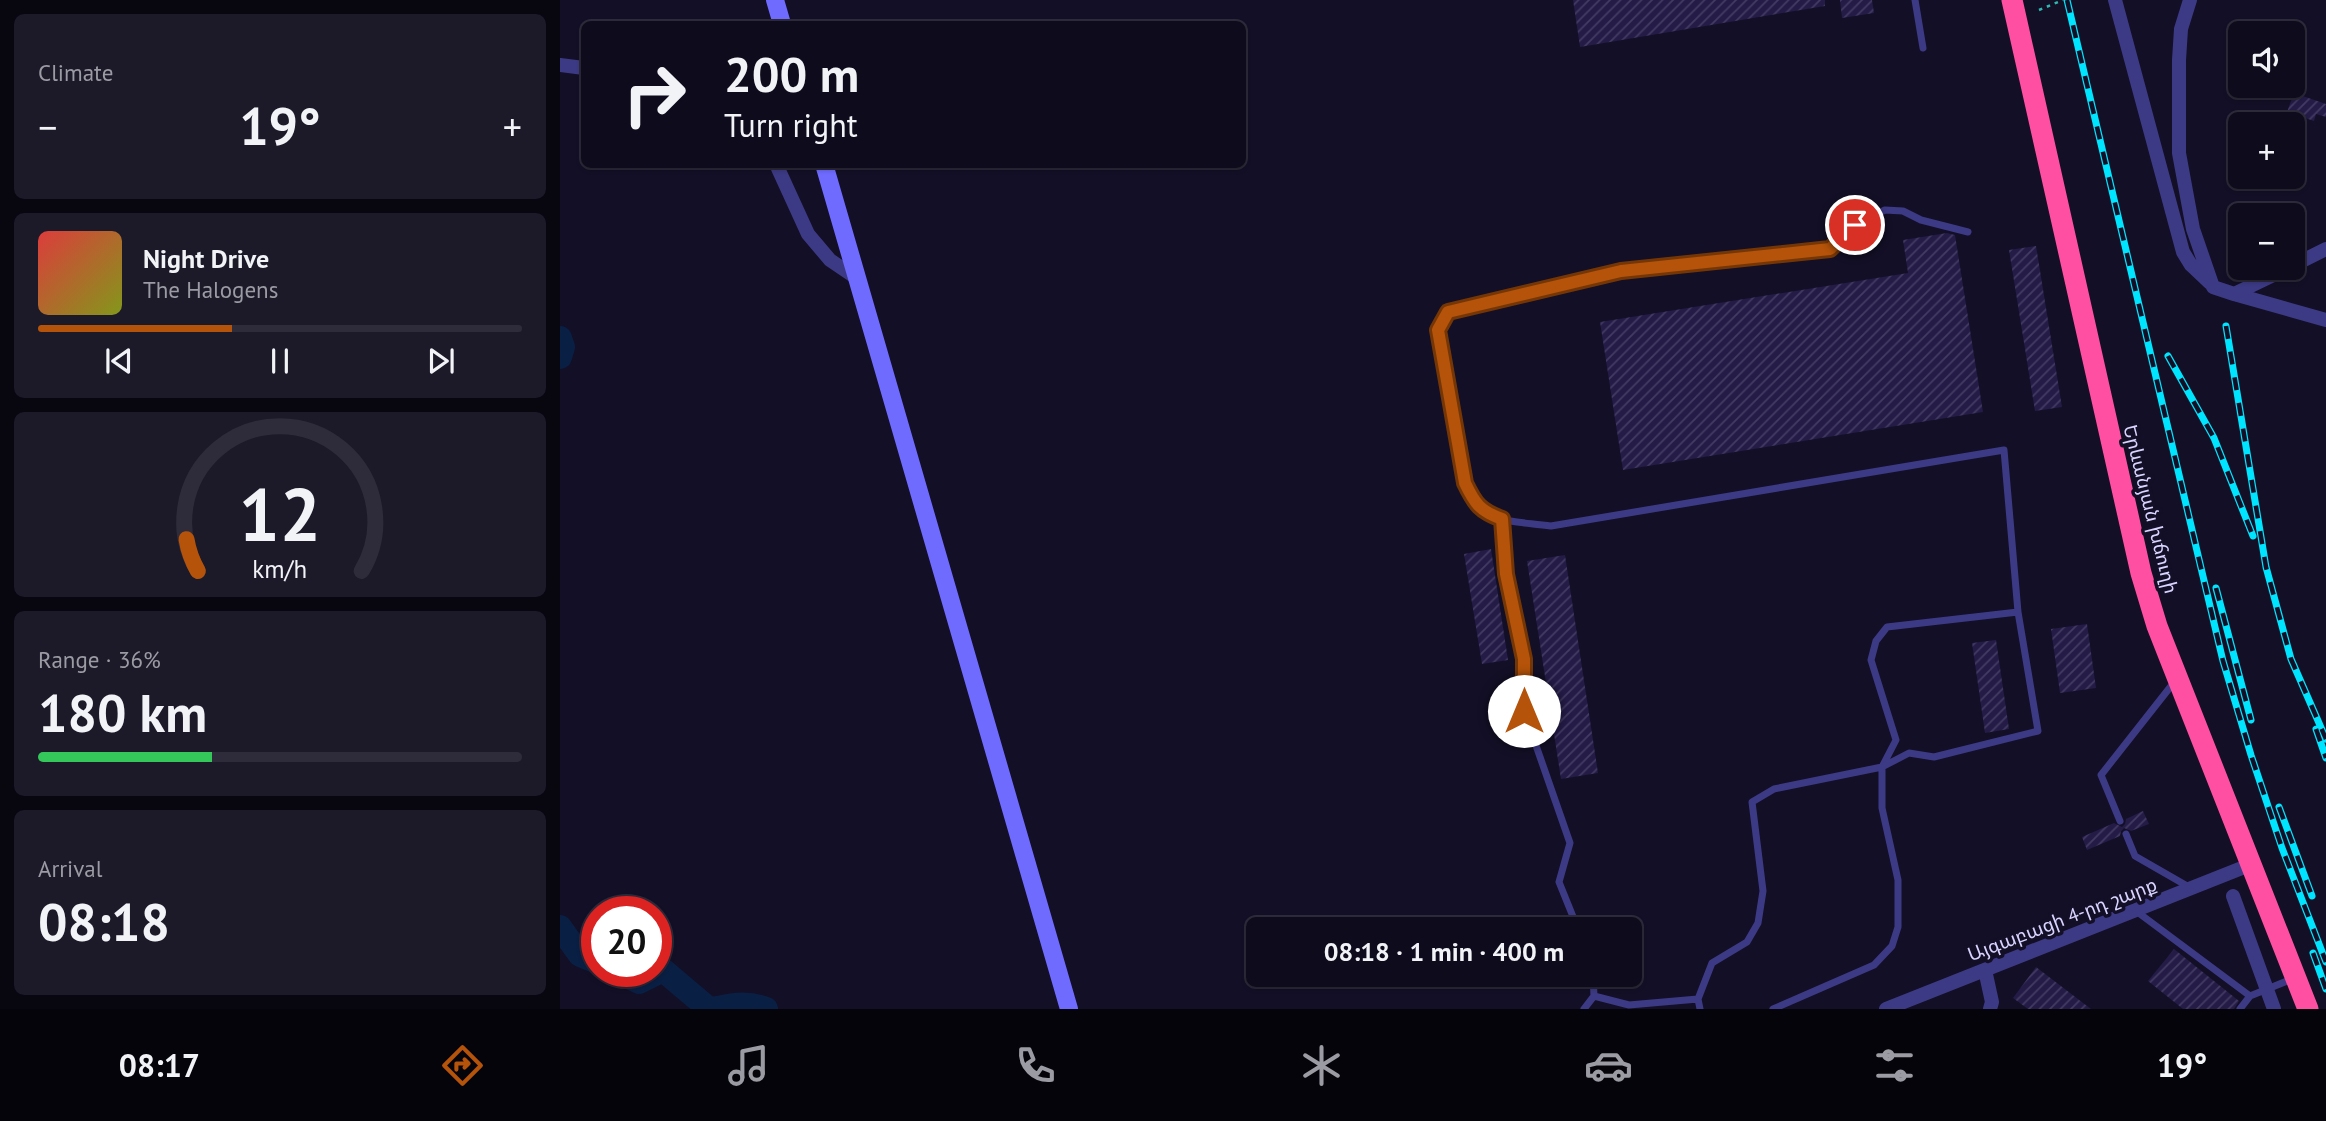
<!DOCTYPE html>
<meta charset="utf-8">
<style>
:root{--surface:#0e0b1c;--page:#1c1929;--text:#f1f3f6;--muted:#9b9ba3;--line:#2e2b3b;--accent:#b45309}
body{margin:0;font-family:"PT Sans","Noto Sans Armenian",sans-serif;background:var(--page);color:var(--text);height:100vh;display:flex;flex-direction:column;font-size:26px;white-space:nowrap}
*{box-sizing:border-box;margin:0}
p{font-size:23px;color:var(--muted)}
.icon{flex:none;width:38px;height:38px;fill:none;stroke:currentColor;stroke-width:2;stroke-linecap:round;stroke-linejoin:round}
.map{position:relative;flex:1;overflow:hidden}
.panel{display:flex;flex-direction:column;gap:14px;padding:14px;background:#08060f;width:560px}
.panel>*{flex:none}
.banner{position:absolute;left:21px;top:21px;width:665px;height:147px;border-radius:10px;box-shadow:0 2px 5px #0004,0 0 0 2px var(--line);background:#0e0b1c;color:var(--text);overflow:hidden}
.fabs{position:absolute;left:1668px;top:21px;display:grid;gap:14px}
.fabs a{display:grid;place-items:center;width:77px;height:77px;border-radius:10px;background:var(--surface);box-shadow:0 2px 5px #0004,0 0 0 2px var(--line);font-size:35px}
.speed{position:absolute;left:21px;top:896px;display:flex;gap:14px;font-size:35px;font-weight:700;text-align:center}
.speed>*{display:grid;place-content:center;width:91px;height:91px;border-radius:50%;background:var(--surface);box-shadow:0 2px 5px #0004,0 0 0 2px var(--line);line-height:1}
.speed .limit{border:10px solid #d22;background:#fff;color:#111}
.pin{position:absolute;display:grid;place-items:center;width:60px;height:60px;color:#fff;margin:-30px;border:4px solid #fff;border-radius:50%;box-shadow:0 2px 7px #0007}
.me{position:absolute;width:77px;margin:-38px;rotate:0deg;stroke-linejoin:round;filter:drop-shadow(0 0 5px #0008)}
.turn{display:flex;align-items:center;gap:24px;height:147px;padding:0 28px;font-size:32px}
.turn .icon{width:91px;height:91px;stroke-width:2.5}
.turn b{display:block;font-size:49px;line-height:60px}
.big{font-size:52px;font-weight:800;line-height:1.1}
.panel .widget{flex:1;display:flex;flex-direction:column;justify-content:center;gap:10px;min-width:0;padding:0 24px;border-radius:10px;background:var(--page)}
.panel .dial{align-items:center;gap:0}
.dial svg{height:182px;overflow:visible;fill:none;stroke:var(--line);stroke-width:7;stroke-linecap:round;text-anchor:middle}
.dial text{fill:var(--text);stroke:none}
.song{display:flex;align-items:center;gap:21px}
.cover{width:84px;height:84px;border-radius:10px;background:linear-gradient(135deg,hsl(0 70% 55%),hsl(70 70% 35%))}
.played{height:7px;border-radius:4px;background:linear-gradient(90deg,var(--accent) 40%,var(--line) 40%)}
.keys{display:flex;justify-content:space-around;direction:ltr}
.heat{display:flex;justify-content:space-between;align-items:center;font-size:38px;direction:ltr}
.charge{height:10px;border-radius:5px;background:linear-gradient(90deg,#34c759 36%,var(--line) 0)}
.trip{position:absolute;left:686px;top:917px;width:396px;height:70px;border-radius:10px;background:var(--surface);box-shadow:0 2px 5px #0004,0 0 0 2px var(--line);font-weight:800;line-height:70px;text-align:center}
.tab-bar{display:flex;height:112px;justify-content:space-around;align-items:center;background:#06040b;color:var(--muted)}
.tab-bar .icon{width:49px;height:49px}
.tab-bar .on{color:var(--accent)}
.tab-bar b{font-size:32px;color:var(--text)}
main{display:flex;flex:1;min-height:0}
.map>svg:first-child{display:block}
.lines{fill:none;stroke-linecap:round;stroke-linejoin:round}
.river{stroke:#0a1f44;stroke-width:24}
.building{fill:url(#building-hatch)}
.path{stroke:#2fb8b0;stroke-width:2.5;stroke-dasharray:3.5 5;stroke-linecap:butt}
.lane{stroke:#3d3a85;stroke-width:7}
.street{stroke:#3d3a85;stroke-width:14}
.secondary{stroke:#6f6bff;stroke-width:18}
.highway{stroke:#ff4fa3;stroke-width:21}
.rail-casing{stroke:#00e5ff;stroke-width:7}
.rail{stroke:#130f26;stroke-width:4.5;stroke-dasharray:13;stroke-linecap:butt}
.route-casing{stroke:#753606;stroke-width:18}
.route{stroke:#b45309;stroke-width:12}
.labels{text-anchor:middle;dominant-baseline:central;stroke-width:7;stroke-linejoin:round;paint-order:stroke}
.street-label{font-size:19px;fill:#d9d4ff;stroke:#130f26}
</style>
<main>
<section class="panel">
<div class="widget"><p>Climate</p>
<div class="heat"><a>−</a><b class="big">19°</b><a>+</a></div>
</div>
<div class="widget">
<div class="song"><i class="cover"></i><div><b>Night Drive</b><p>The Halogens</p></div></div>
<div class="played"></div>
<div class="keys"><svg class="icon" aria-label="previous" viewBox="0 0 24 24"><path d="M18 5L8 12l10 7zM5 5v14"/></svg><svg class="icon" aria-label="pause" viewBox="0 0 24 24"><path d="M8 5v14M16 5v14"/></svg><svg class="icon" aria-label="next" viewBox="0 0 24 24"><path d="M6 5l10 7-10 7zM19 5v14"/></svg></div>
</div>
<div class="widget dial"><svg viewBox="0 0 100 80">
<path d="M14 69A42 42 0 1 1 86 69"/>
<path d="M14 69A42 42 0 0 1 9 55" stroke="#b45309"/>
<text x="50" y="56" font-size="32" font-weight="700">12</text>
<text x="50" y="72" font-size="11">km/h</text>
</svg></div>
<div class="widget"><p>Range · 36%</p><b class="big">180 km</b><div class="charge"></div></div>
<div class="widget"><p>Arrival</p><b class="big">08:18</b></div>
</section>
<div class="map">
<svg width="1766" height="1009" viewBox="0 0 1766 1009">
<defs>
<pattern id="building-hatch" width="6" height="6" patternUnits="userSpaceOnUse" patternTransform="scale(1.75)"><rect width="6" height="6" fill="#241b47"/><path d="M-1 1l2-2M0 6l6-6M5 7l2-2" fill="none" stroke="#433b63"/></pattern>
</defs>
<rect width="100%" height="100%" fill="#130f26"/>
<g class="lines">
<path class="river" d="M0,338L3,347L0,357
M0,927L20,955L37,962
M56,971L79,982L103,970L149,1009
M152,1009C172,1005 186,1001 206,1009"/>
</g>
<path class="building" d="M1013,0H1265V6L1020,47Z
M1280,0H1312L1314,13L1282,18Z
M1734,93L1766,104V117L1756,114L1754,121L1727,112Z
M1387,233L1395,235L1423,412L1063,470L1040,322L1348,273L1343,240Z
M1476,246L1502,407L1475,411L1449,250Z
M931,549L948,660L922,664L904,554Z
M1005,555L1038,773L1001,779L967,561Z
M1527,624L1536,688L1500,693L1491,629Z
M1436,640L1449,729L1425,733L1412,643Z
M1583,811L1589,824L1571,831L1564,828L1561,831L1560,836L1527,850L1522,837L1554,823L1562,827L1565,824L1566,819Z
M1614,949L1679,1001L1674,1009H1623L1588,981Z
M1476,967L1531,1009H1468L1453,998Z"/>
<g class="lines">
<path class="path" d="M1479,10L1503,0"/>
<path class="lane" d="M1355,0L1363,48
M942,519L946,574L964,659V711L1010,843L999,882L1018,929
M1560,821L1541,775L1615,681
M1566,834L1575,856L1629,887
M1576,911L1690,996
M1033,975L1034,996L1069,1005L1138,999
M1024,1009L1034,996
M1140,1009L1138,999L1152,963L1187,942L1198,923L1203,891L1192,802L1214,789L1322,767L1349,753L1374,757L1478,731L1458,612L1444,450L991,526C949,520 926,526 905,483L878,330L888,312L1061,271L1270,249L1295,225L1325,210L1343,211L1361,220L1408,232
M1213,1009L1314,965L1332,946L1338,927V880L1322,808V767L1336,740L1311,660L1316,641L1327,627L1458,612
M1680,1009L1690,996L1732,979"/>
<path class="street" d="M1555,0L1623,252L1631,265L1650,283
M1630,0L1621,29L1619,60V153L1633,229L1653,287L1674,294L1728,268
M0,65L24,68
M216,164L248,234L270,260L295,277
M1732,266L1766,249
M1674,294L1766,320
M1673,896L1714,1009
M1425,970L1432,1002L1430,1009
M1326,1009L1692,864"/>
<path class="secondary" d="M215,0L222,24
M264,164L509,1009"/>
<path class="highway" d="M1452,0L1581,573L1597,626L1748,1009"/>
<g class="rail-casing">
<path id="rail" d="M1507,0L1663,661L1691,755L1722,848L1766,962
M1666,326L1706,567L1731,659L1766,739
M1608,356L1654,438L1693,536
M1656,588L1691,720
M1756,729L1766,758
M1719,807L1752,896
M1753,953L1766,989"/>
</g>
<use href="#rail" class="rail"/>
</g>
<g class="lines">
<g class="route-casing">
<path id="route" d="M964,711V659L946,574L942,519C920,511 915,504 905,483L878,330L888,312L1061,271L1270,249L1295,225"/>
</g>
<use href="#route" class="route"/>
</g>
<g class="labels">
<g class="street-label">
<text transform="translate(1591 509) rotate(76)">Երևանյան խճուղի</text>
<text transform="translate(1502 919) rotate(-21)">Այգաբացի 4-րդ շարք</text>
</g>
</g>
</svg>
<div class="fabs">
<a><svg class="icon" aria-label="sound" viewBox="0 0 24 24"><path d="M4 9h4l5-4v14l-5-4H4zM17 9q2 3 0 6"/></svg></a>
<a>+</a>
<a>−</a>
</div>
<div class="speed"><div class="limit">20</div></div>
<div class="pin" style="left:1295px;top:225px;background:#d93025"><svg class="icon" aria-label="arrive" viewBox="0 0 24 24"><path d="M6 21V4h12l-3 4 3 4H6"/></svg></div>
<svg class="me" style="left:964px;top:711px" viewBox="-20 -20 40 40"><circle r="19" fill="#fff"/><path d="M0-13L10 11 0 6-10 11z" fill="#b45309"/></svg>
<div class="trip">08:18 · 1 min · 400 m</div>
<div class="banner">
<div class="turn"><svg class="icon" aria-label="right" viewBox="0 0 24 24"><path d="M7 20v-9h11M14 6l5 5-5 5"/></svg><div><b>200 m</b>Turn right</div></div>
</div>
</div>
</main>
<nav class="tab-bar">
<b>08:17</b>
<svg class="icon on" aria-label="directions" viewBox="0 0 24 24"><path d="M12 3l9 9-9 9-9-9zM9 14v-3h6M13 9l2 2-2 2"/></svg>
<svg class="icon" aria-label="music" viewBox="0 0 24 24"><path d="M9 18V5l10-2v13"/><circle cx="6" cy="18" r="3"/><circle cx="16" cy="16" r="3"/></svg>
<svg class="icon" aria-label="phone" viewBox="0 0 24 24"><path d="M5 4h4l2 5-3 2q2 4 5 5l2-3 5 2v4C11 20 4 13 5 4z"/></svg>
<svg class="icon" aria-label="climate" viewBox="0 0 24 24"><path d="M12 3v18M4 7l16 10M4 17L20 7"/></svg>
<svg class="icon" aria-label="car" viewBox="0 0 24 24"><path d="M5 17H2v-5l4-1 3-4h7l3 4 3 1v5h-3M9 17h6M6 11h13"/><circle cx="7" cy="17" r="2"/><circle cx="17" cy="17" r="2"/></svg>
<svg class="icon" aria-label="filters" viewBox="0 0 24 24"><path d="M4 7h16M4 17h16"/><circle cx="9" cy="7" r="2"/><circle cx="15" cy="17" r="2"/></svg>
<b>19°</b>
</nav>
